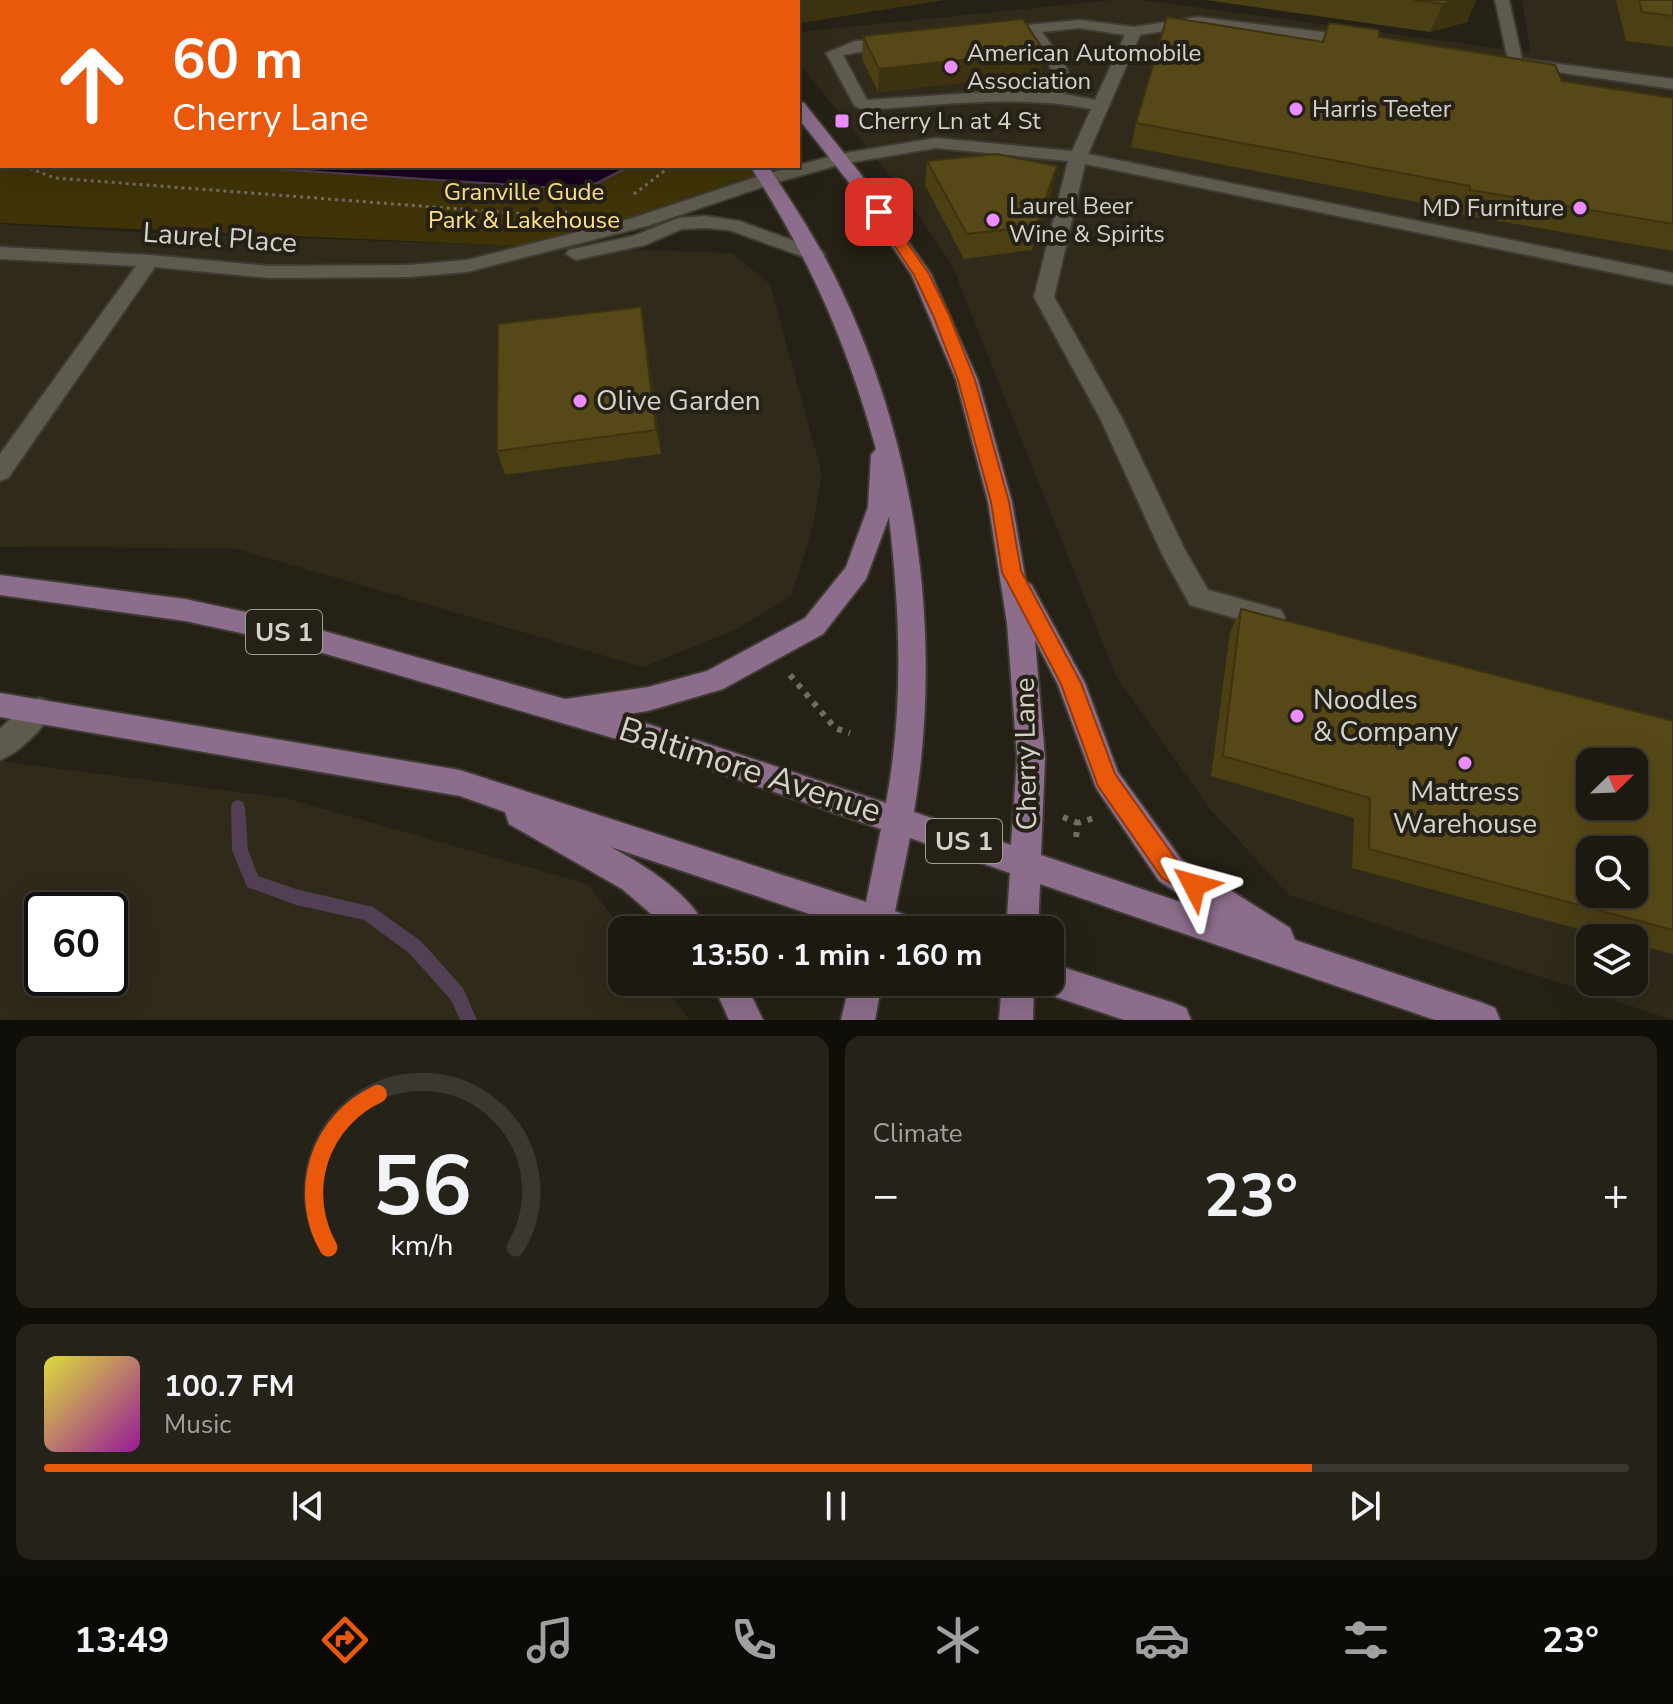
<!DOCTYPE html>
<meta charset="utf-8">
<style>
:root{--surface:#1c1910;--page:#252219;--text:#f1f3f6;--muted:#a0a09f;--line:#3a3830;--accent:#ea580c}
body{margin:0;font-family:"Nunito Sans",sans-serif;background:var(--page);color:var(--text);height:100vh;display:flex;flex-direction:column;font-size:30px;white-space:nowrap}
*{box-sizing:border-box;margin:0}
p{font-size:26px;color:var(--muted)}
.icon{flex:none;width:44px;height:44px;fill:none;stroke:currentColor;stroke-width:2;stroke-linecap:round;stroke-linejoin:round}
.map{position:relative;height:1020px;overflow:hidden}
.panel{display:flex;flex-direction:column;gap:16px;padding:16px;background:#0f0e09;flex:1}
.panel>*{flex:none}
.top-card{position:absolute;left:0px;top:0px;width:800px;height:168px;box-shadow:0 8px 32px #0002,0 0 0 2px var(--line);background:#ea580c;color:#fff;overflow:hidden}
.needle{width:52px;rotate:67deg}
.controls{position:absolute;left:1576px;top:748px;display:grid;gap:16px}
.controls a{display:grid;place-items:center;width:72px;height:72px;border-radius:16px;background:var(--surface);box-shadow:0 8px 32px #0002,0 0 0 2px var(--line);font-size:40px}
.speed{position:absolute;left:24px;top:892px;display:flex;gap:16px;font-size:40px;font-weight:700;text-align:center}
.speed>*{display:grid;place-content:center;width:104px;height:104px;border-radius:50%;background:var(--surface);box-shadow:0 8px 32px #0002,0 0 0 2px var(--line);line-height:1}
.speed .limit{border:4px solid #111;border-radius:12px;background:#fff;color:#111}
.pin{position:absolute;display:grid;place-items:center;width:68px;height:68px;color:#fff;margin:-34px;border-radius:16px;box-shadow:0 4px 12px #0006}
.me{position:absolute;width:88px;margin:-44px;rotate:309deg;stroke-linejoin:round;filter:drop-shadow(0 0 6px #0008)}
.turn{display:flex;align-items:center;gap:28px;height:168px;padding:0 40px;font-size:36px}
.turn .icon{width:104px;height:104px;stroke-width:2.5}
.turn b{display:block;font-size:56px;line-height:68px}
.big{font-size:60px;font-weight:700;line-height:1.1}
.panel .card{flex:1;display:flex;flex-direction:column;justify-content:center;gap:12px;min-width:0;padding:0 28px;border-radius:16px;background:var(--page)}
.panel .dial{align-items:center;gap:0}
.dial svg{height:208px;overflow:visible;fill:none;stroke:var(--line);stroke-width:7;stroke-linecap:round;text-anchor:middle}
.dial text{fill:var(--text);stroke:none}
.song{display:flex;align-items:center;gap:24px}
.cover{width:96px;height:96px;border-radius:12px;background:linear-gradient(135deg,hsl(60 70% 55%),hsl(300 70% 35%))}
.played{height:8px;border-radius:4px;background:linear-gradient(90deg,var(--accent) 80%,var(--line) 80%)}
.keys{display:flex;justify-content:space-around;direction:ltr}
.heat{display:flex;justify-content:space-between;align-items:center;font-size:44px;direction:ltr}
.panel .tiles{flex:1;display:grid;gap:16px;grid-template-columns:1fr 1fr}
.card:last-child{grid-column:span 2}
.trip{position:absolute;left:608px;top:916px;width:456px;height:80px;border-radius:16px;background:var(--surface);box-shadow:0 8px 32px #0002,0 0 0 2px var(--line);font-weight:700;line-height:80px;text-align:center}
.dock{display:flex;height:128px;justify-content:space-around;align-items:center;background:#0b0a06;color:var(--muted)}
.dock .icon{width:56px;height:56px}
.dock .current{color:var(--accent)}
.dock b{font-size:36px;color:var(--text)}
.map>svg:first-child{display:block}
.built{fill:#2f2a19;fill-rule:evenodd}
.green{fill:#3f3307}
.water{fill:#19001f;stroke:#513f53;stroke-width:2}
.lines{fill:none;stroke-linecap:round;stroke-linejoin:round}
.stream{fill:#513f53;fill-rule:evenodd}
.minor-casing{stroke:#3e3b33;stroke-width:4}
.major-casing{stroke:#3e3b33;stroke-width:4}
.path-far1{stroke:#716d64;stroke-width:3;stroke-dasharray:3 4;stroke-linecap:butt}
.path{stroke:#716d64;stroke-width:6;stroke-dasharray:5 7;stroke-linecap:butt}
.minor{fill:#5e5a4d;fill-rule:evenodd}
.major{fill:#8c6d8b;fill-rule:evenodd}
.wall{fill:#4b3f14}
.shaded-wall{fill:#3d3310}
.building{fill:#574917;stroke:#3d3310;stroke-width:2;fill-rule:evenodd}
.route{fill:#ea580c;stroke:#983908;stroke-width:2}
.poi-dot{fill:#eb8dfc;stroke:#252116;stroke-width:3}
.labels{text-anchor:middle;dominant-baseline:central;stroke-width:8;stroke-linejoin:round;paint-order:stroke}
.far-poi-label{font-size:24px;fill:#d5d2cb;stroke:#252116;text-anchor:start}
.far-park-label{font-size:24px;fill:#fee184;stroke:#252116}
.shield{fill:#252116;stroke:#a09d95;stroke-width:2}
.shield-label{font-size:26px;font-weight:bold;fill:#d5d2cb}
.street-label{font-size:28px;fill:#d5d2cb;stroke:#252116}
.poi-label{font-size:28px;fill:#d5d2cb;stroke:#252116;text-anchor:start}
.near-street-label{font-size:34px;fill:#d5d2cb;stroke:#252116}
</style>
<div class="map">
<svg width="1673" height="1020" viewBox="0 0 1673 1020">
<rect width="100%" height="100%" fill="#252116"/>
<path class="built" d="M1112,0H1143L1531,53L1522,0H1673V1020L1289,895L1210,809L1116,676L952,265L903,192L798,62V32ZM1590,762H1634V806H1590ZM1590,850H1634V894H1590ZM1590,938H1634V982H1590Z
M0,224L150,233L732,253L770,284L822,474L812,530L791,596L737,629L643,667L233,548L0,547Z
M0,761L285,798L588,884L622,930V982H661L689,1020H0ZM42,910H110V978H42Z"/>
<path class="green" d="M0,0L658,2H2V166H759L768,179L543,247L0,223Z"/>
<path class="water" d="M0,0H534L535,2H2V107Z
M231,166H630L597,183L572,189Z"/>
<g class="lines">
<path class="stream" d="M238,800L243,802L245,807L248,850L258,876L296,889L373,907L421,941L463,988L477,1020H460L451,1000L409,953L364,920L296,905L247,887L232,850L231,807L233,802Z"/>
<g class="minor-casing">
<path id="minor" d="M1495,0H1509L1522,59L1673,79V89L1509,65Z
M1198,17L1356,36L1364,41L1356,46L1198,25L1140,35L1088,154L1673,273V285L1085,164L1054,297L1122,418L1185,550L1208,590L1281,610L1285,618L1281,626L1272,629L1190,605L1162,554L1100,418L1034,297L1068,161L936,148L842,164L774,183L647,226L467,272L409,277L269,278L155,267L8,478L0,481V454L136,266L0,259V247L150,255L269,266L409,265L467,260L633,218L762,175L840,154L936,138L1072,151L1091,109C1016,94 938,105 862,110L854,105L826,53L855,41L899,39V45L843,55L867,100L1002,91L1050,92L1055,80L1048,62L1028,33L994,34V28L1080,20L1134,27ZM1080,28L1125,35L1095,100L1065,94L1071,80L1064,62L1042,32Z
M705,216L739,221L822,251L825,255L815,261L729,230L705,228L682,229L645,245L576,260L566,254L569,250L633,236L679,218Z
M39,698L49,701L53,710C44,728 19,753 0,760V729L29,701Z"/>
</g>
<g class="major-casing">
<path id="major" d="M642,0H656L657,2H643Z
M704,0H719L720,2H705Z
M798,102L804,103L859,172L931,274L978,380L1012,502L1026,582L1031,584L1085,683L1118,772L1181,859L1290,928L1295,940L1483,1003L1495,1008L1500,1020H1435L1040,884L1038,930H1006L1010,873L910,838L895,911L915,919L920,930H857L611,847C645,866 691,893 707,930H670L622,889L509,824L505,812L460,796L0,717V693L460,770L866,902L881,829L644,747L292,644L185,621L0,595V575L185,599L292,622L565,699L648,687L707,671L805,618L846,567L868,507L871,455L876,449C847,343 809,257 750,166H768C791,201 815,237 834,275C916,439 944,631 914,812L1011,845L1017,758L1007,623L988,502L956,380L911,274L847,180L798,118ZM889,517C900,613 904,707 886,803L621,715L648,711L723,689L823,634L866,579ZM1035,640L1058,685L1096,788L1159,881L1204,910L1041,855L1045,758Z
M1050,963L1174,1003L1186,1008L1191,1020H1124L1050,995L1038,991L1035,982H1050Z
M712,982H745L763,1020H729Z
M850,982H882L875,1020H841Z
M1002,982H1034L1033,1020H999Z"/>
</g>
<path class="path-far1" d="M0,166L24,167
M23,166L55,178L538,215L567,212
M634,194L671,166"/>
<path class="path" d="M790,675L835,728L850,733
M1063,817L1078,823
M1076,837L1078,823L1094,818
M767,988L777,982"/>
<use href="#minor" class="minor"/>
<use href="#major" class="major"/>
</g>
<path class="wall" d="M763,0H943L798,23V2H764Z
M1206,0H1476L1467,22L1430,32Z
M1616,0H1673V47L1626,41Z
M1329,23L1379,37L1562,81L1673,98V251L1457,214L1458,210L1131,147L1136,123L1322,42Z
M863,36L1044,51L1041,74L878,92L862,59Z
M927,161L1052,190L1032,250L964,259L925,185Z
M645,331L661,454L505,475L497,451Z
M1241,609L1673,721V954L1634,944V938H1612L1352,868L1354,818L1211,776L1230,632Z"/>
<path class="shaded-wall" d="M780,0H943L798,23V2H780Z
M1457,0H1476L1467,22L1430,32L1443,4Z
M1044,51L1041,74L878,92L879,69Z
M1057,166L1052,190L1032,250L1036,226Z
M641,307L645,331L661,454L656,430Z"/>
<path class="building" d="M1413,0H1457L1443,4Z
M1639,0H1673V16L1642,12Z
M1167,17L1323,42L1329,23L1379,30V37L1555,65L1562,81L1673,98V224L1470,190V186L1136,123Z
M1023,19L1044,51L879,69L863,36Z
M996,154L1057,166L1036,226L967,234L927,161Z
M641,307L656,430L497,451L498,324Z
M1241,609L1673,721V930L1369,849L1370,798L1223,756ZM1590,762H1634V806H1590ZM1590,850H1634V894H1590Z"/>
<path class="route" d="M879,208L884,209L929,274L949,315L975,380L1009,502L1021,571L1081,683L1115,774L1178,862L1203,877L1206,885L1203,894L1194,897L1162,878L1098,786L1061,684L1002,572L991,502L958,380L933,315L914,275L872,212Z"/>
<g class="poi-dot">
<circle cx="951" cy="67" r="8"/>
<circle cx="1296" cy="109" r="8"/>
<rect x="834" y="113" width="16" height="16" rx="4"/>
<circle cx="1580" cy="208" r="8"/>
<circle cx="993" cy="220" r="8"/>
<circle cx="580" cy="401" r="8"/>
<circle cx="1297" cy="716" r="8"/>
<circle cx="1465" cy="763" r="8"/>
</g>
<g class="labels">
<g class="far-poi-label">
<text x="967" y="53">American Automobile<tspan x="967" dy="28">Association</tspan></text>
<text x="1312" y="109">Harris Teeter</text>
<text x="858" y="121">Cherry Ln at 4 St</text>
<text x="1009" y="206">Laurel Beer<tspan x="1009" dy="28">Wine &amp; Spirits</tspan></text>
<text x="1564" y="208" text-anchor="end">MD Furniture</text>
</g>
<g class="far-park-label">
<text x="524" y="192">Granville Gude<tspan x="524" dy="28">Park &amp; Lakehouse</tspan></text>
</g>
<g class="shield">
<rect x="246" y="610" width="76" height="44" rx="6"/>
<rect x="926" y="819" width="76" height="44" rx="6"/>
</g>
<g class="shield-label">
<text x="284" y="632">US 1</text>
<text x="964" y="841">US 1</text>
</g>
<g class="street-label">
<text transform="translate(220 238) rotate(4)">Laurel Place</text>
<text transform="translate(1026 754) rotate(-91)">Cherry Lane</text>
</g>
<g class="poi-label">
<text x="596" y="401">Olive Garden</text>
<text x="1313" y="700">Noodles<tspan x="1313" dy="32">&amp; Company</tspan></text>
<text x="1465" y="792" text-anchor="middle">Mattress<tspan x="1465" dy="32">Warehouse</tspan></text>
</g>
<g class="near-street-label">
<text transform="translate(750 770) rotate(18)">Baltimore Avenue</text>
</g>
</g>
</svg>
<div class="controls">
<a><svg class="needle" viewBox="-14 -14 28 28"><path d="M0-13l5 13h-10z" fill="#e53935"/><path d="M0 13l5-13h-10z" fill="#a0a09f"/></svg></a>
<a><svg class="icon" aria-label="search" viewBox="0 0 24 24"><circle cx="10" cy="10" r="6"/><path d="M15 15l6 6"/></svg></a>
<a><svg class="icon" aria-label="layers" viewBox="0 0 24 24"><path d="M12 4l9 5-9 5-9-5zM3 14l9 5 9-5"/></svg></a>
</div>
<div class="speed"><div class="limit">60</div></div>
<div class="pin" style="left:879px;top:212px;background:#d93025"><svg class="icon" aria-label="arrive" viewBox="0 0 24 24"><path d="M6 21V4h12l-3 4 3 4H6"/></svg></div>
<svg class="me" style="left:1194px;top:885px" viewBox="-20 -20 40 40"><path d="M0-17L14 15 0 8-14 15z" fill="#ea580c" stroke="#fff" stroke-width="4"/></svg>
<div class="trip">13:50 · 1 min · 160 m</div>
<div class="top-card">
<div class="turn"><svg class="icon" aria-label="ahead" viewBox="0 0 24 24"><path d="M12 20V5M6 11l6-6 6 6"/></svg><div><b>60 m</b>Cherry Lane</div></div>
</div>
</div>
<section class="panel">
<div class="tiles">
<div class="card dial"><svg viewBox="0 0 100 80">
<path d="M14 69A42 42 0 1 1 86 69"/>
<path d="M14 69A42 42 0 0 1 33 10" stroke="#ea580c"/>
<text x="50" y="56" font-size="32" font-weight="700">56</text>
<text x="50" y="72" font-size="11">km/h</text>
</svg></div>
<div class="card"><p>Climate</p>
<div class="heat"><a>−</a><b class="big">23°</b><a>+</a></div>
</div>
<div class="card">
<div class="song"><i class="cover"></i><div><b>100.7 FM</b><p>Music</p></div></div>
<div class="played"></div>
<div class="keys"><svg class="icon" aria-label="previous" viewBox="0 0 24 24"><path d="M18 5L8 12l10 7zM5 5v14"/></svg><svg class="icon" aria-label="pause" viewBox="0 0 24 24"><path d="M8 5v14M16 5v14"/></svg><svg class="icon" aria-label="next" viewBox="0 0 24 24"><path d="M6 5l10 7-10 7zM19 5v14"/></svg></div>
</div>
</div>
</section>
<nav class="dock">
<b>13:49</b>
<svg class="icon current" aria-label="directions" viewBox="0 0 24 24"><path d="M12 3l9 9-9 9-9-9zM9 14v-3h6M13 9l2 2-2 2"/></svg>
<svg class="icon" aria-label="music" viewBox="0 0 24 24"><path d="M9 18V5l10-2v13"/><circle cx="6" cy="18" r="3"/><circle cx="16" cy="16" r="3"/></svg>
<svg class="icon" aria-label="phone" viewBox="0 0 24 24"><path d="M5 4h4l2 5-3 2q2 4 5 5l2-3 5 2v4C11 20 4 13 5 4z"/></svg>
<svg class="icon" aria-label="climate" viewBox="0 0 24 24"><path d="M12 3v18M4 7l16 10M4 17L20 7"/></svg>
<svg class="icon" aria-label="car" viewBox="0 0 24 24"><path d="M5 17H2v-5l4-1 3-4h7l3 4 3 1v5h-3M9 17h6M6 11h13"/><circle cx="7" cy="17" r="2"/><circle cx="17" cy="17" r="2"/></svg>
<svg class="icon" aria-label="filters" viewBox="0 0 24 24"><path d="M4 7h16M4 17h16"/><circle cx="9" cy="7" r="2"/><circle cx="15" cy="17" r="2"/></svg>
<b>23°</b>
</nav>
